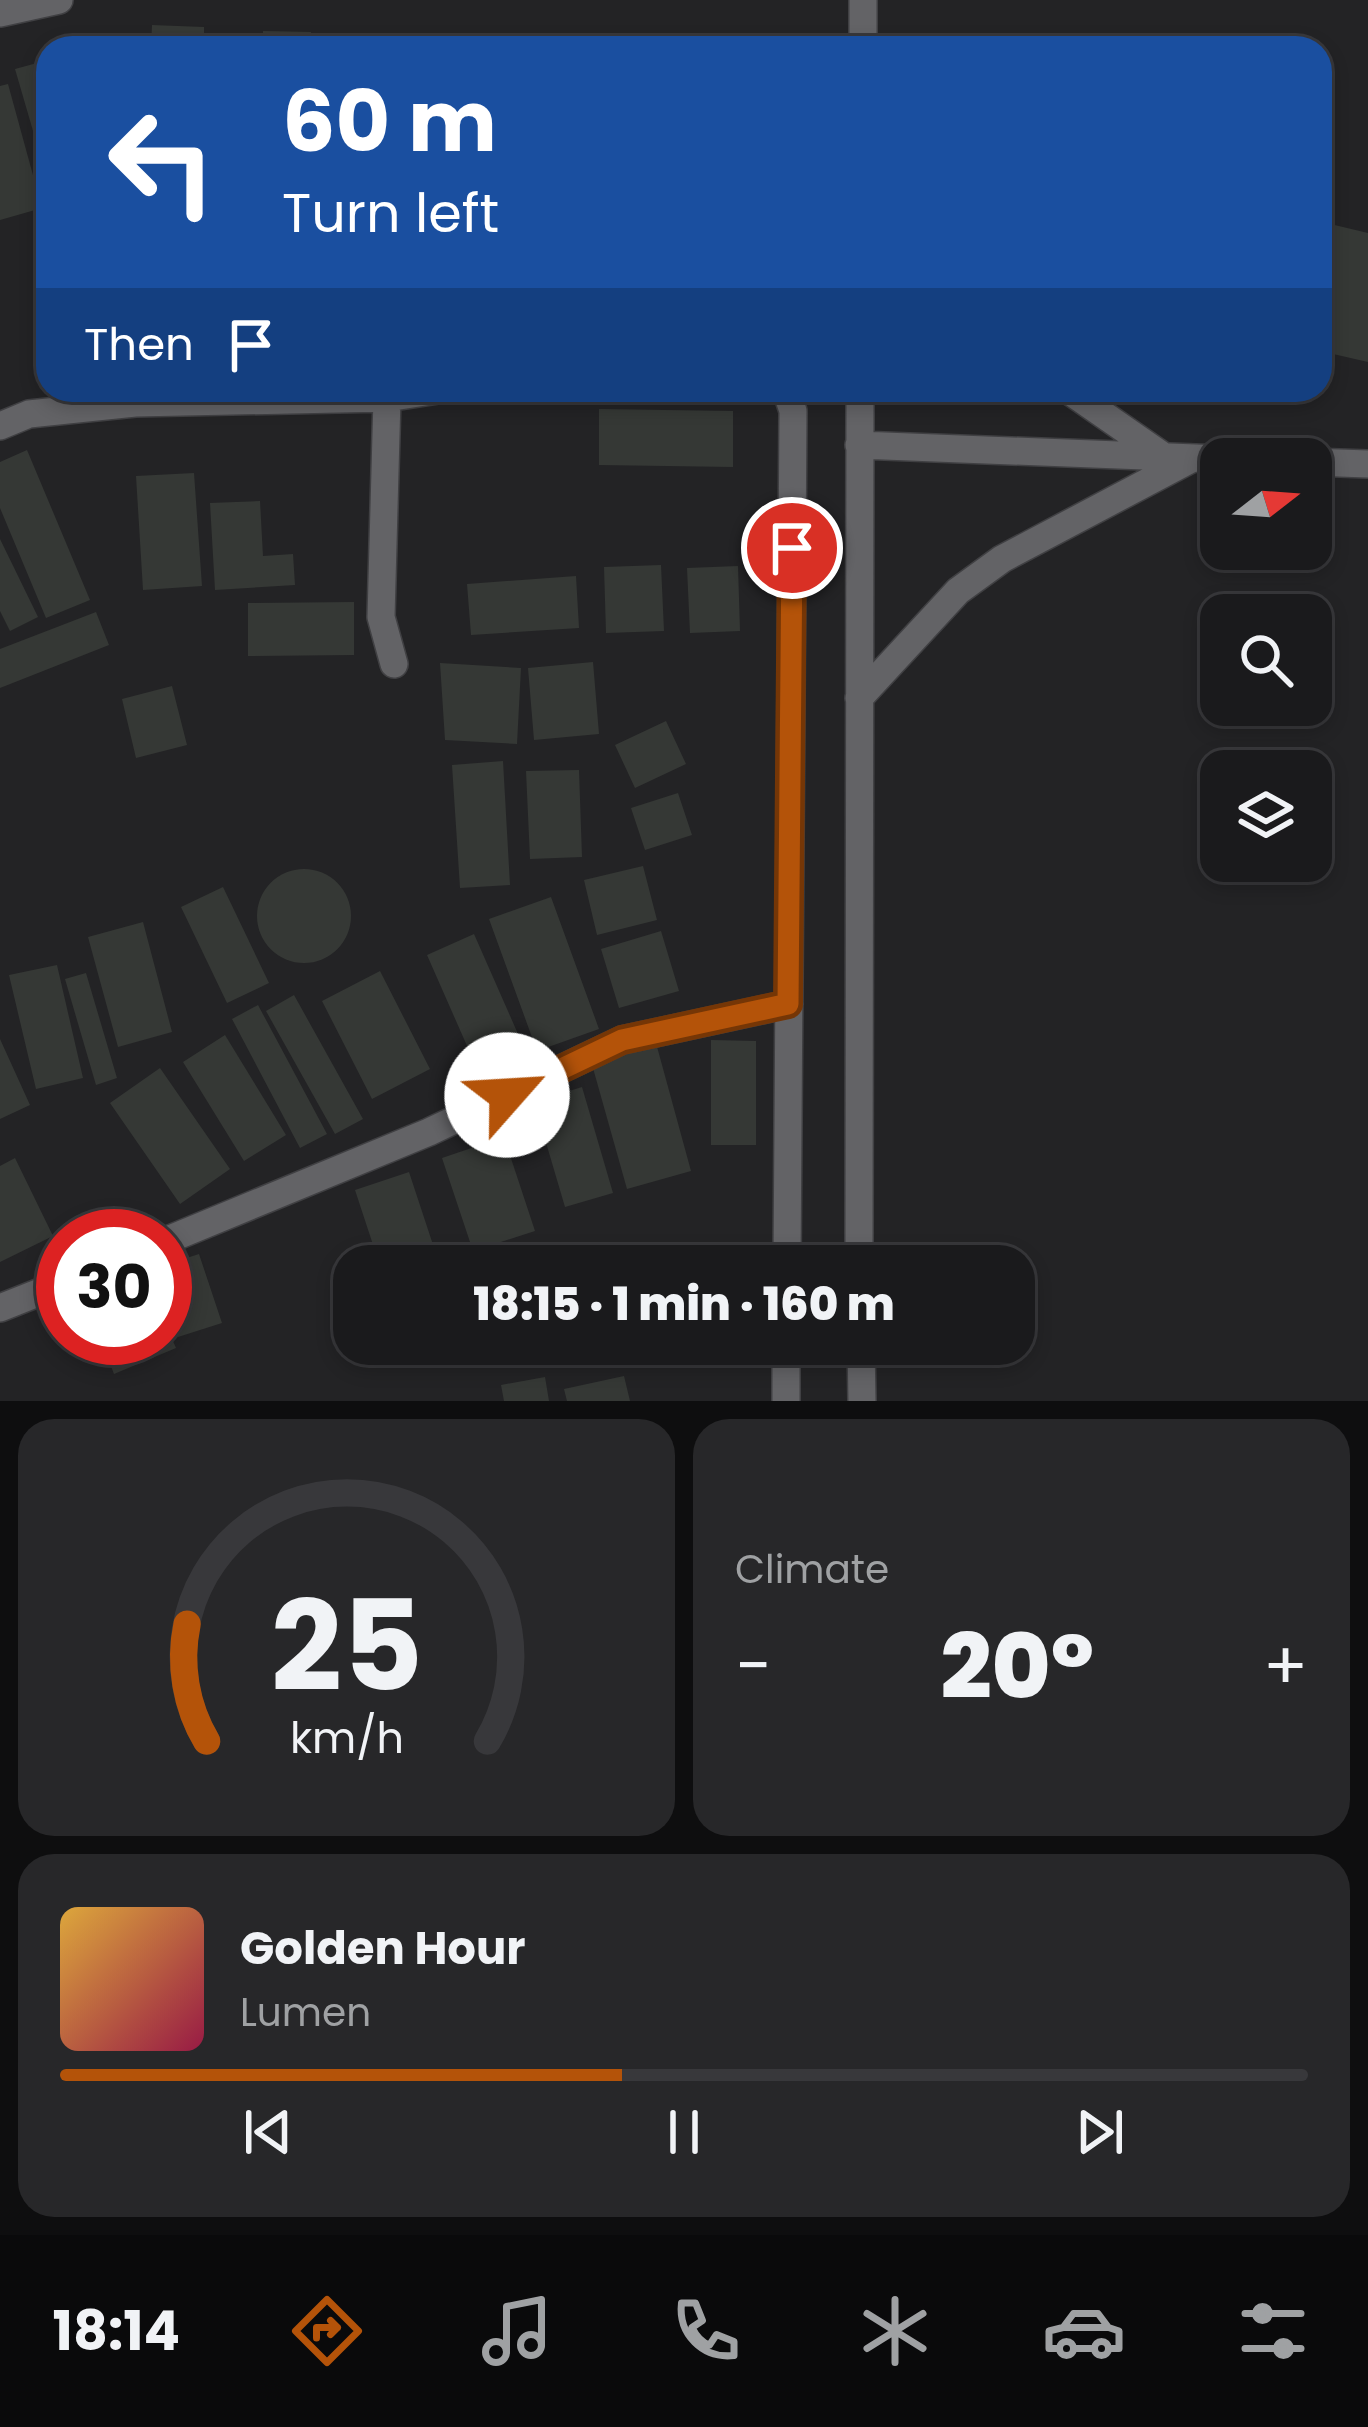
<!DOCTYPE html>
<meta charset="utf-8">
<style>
:root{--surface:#1a1a1c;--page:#272729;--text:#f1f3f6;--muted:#9fa1a3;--line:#38383b;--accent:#b45309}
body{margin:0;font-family:Poppins,sans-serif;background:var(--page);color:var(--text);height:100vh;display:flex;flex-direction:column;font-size:45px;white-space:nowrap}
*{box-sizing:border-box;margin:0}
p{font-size:39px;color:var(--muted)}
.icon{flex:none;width:66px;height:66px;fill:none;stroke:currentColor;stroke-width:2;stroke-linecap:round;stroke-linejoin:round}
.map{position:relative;height:1401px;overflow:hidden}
.sheet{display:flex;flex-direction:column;gap:18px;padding:18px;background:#0e0e0f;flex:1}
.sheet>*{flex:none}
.guide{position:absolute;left:36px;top:36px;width:1296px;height:366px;border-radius:36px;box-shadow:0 6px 18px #0003,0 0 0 3px var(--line);background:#1a4fa0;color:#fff;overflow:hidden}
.needle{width:78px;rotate:73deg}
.buttons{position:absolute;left:1200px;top:438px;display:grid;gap:24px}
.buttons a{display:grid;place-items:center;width:132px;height:132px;border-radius:24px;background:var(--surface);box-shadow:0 6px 18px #0003,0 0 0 3px var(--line);font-size:60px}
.speed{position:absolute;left:36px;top:1209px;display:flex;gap:24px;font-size:60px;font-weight:700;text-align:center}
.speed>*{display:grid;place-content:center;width:156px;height:156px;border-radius:50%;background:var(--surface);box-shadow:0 6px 18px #0003,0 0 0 3px var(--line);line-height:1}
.speed .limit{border:18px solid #d22;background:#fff;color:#111}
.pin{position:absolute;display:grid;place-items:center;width:102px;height:102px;color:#fff;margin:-51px;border:6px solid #fff;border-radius:50%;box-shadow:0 3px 12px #0007}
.me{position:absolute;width:132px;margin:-66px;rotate:64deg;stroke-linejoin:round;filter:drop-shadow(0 0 9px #0008)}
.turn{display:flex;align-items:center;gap:42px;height:252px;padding:0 48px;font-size:54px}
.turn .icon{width:156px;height:156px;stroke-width:2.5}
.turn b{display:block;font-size:84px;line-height:102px}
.then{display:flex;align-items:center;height:114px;padding:0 48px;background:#0003;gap:24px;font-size:45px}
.big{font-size:90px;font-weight:800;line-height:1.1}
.sheet .tile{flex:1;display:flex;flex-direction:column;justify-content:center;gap:18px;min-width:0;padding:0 42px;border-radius:36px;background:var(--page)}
.sheet .dial{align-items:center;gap:0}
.dial svg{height:312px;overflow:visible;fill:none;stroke:var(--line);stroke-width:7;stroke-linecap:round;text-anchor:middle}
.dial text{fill:var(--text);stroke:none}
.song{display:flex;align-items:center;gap:36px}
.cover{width:144px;height:144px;border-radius:18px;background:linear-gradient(135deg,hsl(40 70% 55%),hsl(340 70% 35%))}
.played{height:12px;border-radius:6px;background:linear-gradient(90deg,var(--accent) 45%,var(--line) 45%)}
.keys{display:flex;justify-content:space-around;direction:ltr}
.heat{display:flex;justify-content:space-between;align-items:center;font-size:66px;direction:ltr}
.sheet .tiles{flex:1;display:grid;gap:18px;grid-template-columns:1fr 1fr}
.tile:last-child{grid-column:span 2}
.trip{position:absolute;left:333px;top:1245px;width:702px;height:120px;border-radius:36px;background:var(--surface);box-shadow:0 6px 18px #0003,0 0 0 3px var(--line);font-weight:800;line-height:120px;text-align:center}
.tabs{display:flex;height:192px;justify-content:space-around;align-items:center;background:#0a0a0b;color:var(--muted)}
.tabs .icon{width:84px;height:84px}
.tabs .active{color:var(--accent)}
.tabs b{font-size:54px;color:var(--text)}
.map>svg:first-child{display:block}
.building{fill:#353835}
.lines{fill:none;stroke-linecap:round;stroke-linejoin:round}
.street-casing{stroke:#404043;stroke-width:30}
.street{stroke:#636366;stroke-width:27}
.route-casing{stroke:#753606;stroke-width:30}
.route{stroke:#b45309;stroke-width:21}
</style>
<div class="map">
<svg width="1368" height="1401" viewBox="0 0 1368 1401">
<rect width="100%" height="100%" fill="#232325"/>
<path class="building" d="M152,25L204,27V48H151Z
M263,31L311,32L310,48H263Z
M210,33L258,34V48H210Z
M48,60V179H47L15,69Z
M8,84L42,208L0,220V86Z
M1322,222L1368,233V362L1320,351Z
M599,409L733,411V467L599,465Z
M27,450L90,600L46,618L0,508V462Z
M194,473L202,586L143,590L136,476Z
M260,501L263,556L293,554L295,585L215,590L210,503Z
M0,539L38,617L10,631L0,611Z
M661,565L664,631L606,633L604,567Z
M738,566L740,631L690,633L687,568Z
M576,576L579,628L471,635L467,584Z
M354,602V655L248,656V603Z
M96,612L109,645L0,688V649Z
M593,662L599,734L534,740L528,668Z
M440,663L521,668L517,744L445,740Z
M172,686L187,745L136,758L122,699Z
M666,721L686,764L635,788L615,745Z
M503,761L510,885L460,888L452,765Z
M579,770L582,857L530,859L526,771Z
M678,793L692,835L645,850L631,808Z
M643,866L657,920L597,935L584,880Z
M257 916a47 47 0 1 1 94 0a47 47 0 1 1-94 0Z
M223,887L269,983L227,1003L181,907Z
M551,897L599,1029L537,1051L489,919Z
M143,922L172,1032L118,1047L88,937Z
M661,931L679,991L619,1008L601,949Z
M474,934L522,1043L475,1064L427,955Z
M57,965L83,1078L36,1089L9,975Z
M380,971L430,1069L372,1099L322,1001Z
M86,973L117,1078L96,1085L65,979Z
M294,995L363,1119L335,1134L266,1011Z
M258,1005L327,1134L300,1148L232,1019Z
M225,1035L286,1135L244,1161L183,1062Z
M0,1039L30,1105L0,1119Z
M711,1040L756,1041V1145H711Z
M656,1043L691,1171L627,1189L591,1061Z
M160,1068L230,1169L180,1204L110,1103Z
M582,1087L613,1193L565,1207L534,1102Z
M504,1137L535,1231L473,1251L442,1158Z
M15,1158L53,1236L0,1262V1166Z
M409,1172L440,1266H380L355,1190Z
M526,1249L533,1266H484Z
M199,1254L222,1323L178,1337L165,1298V1265Z
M165,1323L176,1348L114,1374L100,1338H165Z
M624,1376L630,1401H567L564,1389Z
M545,1377L549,1401H504L501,1385Z"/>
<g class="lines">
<g class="street-casing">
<path id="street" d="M0,13L59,0
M863,48V0
M786,390L793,411L787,1266
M1068,390L1163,456
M387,398L438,390
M0,426L29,414L135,403L387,398L381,617L394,664
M859,445L1221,459
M1311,462L1368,464
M859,698L958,591L1002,559L1193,458
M165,1241L429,1132L622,1040L789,1004
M859,1266L860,390
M0,1308L63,1283
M861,1344L862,1401
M786,1401V1344"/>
</g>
<use href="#street" class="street"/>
</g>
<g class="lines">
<g class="route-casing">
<path id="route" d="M507,1095L622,1040L788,1004L792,548"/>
</g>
<use href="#route" class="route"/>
</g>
</svg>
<div class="buttons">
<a><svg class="needle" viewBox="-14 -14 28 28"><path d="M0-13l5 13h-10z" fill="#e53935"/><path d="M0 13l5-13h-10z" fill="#9fa1a3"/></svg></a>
<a><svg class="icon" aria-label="search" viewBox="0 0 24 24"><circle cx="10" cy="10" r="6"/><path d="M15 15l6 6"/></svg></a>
<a><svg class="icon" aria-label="layers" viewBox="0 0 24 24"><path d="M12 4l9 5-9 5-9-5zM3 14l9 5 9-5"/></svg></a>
</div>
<div class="speed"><div class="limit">30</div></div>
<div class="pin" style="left:792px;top:548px;background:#d93025"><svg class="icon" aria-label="arrive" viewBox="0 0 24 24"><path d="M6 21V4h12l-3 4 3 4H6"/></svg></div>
<svg class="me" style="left:507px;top:1095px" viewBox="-20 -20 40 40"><circle r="19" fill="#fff"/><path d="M0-13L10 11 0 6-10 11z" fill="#b45309"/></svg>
<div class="trip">18:15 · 1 min · 160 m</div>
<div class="guide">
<div class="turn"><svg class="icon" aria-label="left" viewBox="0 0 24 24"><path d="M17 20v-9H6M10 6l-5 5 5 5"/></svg><div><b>60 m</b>Turn left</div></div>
<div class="then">Then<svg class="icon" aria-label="arrive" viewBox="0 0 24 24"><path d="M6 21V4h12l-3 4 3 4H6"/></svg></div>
</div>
</div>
<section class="sheet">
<div class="tiles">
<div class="tile dial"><svg viewBox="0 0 100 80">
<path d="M14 69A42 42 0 1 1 86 69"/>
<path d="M14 69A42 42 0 0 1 9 39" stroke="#b45309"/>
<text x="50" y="56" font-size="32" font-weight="700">25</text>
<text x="50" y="72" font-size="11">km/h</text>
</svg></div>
<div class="tile"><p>Climate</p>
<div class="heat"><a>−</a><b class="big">20°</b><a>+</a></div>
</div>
<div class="tile">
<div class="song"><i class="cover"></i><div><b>Golden Hour</b><p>Lumen</p></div></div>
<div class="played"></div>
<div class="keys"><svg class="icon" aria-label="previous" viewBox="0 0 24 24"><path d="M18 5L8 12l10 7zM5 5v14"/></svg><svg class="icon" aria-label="pause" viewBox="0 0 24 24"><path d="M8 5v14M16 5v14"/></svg><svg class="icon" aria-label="next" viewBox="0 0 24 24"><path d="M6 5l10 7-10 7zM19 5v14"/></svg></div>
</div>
</div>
</section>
<nav class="tabs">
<b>18:14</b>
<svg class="icon active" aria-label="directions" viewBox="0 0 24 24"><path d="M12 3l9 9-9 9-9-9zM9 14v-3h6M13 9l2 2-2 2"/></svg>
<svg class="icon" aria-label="music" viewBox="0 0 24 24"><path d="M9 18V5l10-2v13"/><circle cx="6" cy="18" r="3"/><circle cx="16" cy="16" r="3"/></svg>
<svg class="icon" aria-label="phone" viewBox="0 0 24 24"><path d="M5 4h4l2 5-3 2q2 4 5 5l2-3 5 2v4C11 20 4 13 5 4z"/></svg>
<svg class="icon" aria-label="climate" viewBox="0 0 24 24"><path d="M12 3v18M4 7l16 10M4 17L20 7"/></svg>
<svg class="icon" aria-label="car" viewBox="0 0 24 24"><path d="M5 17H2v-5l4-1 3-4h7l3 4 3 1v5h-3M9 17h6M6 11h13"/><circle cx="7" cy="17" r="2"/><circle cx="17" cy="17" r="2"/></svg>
<svg class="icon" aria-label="filters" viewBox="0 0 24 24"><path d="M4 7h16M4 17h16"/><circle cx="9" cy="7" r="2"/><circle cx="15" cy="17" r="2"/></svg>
</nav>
